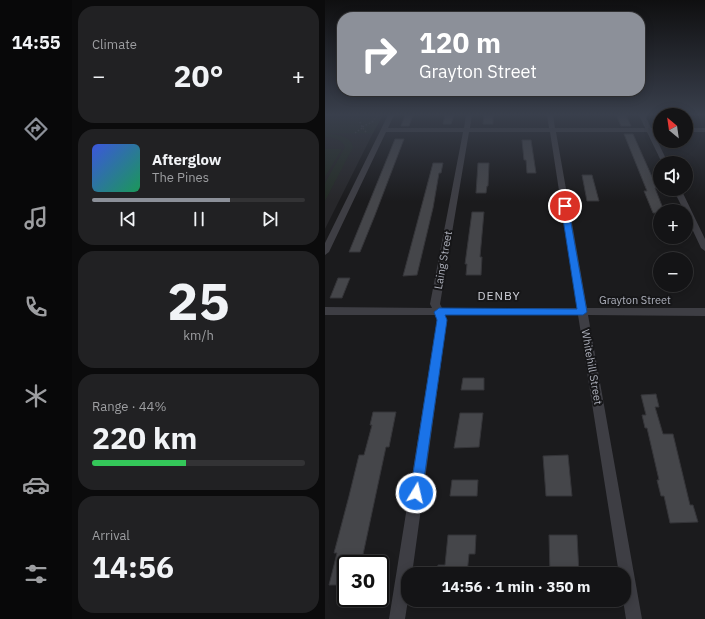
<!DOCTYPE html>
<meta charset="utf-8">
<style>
:root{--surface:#141416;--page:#212123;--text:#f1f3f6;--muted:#9d9ea1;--line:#333335;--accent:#8c9099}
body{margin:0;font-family:"IBM Plex Sans",sans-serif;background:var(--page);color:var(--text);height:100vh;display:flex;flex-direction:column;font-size:15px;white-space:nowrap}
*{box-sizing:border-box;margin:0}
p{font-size:13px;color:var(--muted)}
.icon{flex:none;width:22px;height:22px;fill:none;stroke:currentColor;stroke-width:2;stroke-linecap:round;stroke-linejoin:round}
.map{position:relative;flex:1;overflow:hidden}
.panel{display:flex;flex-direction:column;gap:6px;padding:6px;background:#0b0b0c;width:253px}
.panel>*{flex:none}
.banner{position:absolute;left:12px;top:12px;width:308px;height:84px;border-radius:16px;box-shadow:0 2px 10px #0003,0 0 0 1px var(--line);background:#8c9099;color:#fff;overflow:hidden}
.needle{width:26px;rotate:331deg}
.controls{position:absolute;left:328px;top:108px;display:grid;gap:8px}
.controls a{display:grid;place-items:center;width:40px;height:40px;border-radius:50%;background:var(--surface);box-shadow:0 2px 10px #0003,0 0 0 1px var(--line);font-size:20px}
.speed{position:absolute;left:12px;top:555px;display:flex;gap:8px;font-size:20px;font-weight:700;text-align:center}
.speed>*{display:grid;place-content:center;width:52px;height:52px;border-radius:50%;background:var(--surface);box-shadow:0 2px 10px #0003,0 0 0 1px var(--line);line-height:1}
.speed .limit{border:2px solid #111;border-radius:6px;background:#fff;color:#111}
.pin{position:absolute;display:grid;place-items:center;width:34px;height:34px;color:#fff;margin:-17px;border:2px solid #fff;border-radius:50%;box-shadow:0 1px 4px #0007}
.me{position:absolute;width:44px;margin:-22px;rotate:9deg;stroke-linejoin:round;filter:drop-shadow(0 0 3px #0008)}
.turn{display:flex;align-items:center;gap:14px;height:84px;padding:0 16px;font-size:18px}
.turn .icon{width:52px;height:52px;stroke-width:2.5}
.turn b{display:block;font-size:28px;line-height:34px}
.big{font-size:30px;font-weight:700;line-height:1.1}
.panel .card{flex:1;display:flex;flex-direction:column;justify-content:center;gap:6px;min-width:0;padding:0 14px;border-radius:16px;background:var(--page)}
.panel .dial{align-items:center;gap:0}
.dial b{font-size:52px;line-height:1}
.song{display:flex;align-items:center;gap:12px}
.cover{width:48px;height:48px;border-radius:6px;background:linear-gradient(135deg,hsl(230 70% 55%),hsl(150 70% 35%))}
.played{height:4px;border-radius:2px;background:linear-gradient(90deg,var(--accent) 65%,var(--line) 65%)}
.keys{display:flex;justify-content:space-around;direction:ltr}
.heat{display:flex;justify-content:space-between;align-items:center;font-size:22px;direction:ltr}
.charge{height:6px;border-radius:3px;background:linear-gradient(90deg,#34c759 44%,var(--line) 0)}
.trip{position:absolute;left:76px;top:567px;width:230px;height:40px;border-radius:16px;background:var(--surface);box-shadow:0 2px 10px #0003,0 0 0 1px var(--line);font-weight:700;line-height:40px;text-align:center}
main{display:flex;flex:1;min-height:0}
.tab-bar{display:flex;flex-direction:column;width:72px;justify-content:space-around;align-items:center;background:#080809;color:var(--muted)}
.tab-bar .icon{width:28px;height:28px}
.tab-bar .selected{color:var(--accent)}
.tab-bar b{font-size:18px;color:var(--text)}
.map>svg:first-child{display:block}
.built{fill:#27272a}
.green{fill:#252d27}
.building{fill:#45464a;stroke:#353539}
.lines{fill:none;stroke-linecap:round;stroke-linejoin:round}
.path{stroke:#424349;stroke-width:1.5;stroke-dasharray:1.5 2;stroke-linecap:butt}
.minor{fill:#3e3e44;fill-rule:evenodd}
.route{fill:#1a73e8;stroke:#114b97}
.labels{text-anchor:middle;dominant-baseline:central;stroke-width:4;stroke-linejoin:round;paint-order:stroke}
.street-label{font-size:11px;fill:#aeb1bc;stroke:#161618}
.neighbourhood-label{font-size:12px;letter-spacing:1px;fill:#cfd0d8;stroke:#161618}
</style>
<main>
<nav class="tab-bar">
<b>14:55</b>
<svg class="icon selected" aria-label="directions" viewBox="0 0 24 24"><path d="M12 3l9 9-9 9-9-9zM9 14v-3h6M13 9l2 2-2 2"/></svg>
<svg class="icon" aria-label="music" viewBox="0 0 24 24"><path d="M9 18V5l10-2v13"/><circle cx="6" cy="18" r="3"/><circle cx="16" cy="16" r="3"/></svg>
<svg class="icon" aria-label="phone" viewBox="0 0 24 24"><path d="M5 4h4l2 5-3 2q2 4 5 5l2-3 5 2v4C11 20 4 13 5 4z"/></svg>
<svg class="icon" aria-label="climate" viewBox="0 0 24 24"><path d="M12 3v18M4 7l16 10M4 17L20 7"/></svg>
<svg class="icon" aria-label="car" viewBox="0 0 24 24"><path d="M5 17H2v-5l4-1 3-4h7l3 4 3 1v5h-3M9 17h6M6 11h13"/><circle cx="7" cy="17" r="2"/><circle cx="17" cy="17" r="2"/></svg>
<svg class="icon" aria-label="filters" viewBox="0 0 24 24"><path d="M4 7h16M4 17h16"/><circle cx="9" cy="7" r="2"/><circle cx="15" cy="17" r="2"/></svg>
</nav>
<section class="panel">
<div class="card"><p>Climate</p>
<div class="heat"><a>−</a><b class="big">20°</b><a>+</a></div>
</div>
<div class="card">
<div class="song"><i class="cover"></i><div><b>Afterglow</b><p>The Pines</p></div></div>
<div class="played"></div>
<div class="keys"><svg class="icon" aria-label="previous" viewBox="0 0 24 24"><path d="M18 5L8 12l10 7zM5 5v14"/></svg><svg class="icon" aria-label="pause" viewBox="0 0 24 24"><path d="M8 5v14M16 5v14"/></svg><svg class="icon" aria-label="next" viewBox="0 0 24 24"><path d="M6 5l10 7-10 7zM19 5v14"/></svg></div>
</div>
<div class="card dial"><b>25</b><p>km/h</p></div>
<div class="card"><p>Range · 44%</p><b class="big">220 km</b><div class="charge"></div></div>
<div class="card"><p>Arrival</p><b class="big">14:56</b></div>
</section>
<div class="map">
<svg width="380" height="619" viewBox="0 0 380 619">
<rect width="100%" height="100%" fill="#1b1b1d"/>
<path class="built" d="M0,133H48L0,229Z"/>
<path class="green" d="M0,115H58L48,133H2C11,135 26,135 28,147L0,201V183L20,147C17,139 8,138 0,137Z
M0,149H17L0,177Z"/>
<path class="building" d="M80,115H88L84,126H76Z
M120,115H129L126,124H118Z
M159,115H168V124H158Z
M291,115H301L306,126H296Z
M299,134H308L332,188H330L339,211H335V213H328L319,191H322Z
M70,139H79L50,215L35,252H24Z
M197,140H206L211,173H202L201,160H199Z
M108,163H118L116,173H114L108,208L92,275L78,276Z
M153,163H164L163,186H162L161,193H151Z
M257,175H267L274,201H262Z
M147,212H159L155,257H157L156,275H141L142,264H140Z
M13,278H25L17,298H5Z
M138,378H159V390H136Z
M331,394L334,407H330L338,434H348L365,505H368L373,522L345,523L339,496H336L332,480H334L322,428H320L317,415H321L316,395Z
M48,412H71L64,447H61L36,564H21V585H4L12,553H9L24,496L34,455H39L47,425H45Z
M135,413H158L154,447L129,448Z
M243,455L247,496H221L218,456Z
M127,480H153L152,496H125Z
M123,535H151L150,554H144L142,574H112L113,565H120Z
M224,535H252L254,574H225Z"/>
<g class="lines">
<path class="path" d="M35,122L37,127
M41,132L37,127L47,122L53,115
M30,133L37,128"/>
<path class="minor" d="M63,115H69L63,128H139L141,115H147L145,128H224L222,115H228L230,128H320L314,115H320L326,128H335V132H328L343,163H337L322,132H231L262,308H380V316L263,315L317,619H301L298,600H299V574H294L253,315H120L122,320L87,574H83V600L80,619H64L112,320L110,315H0V307L107,308L105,304L138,132H61L4,252L0,255V243ZM144,132H225L252,308H117L115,304Z
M361,128H380V132H361Z
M348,189H356L380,239V251L376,248L361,216V211H359Z"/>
</g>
<linearGradient id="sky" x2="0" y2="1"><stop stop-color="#0f0f10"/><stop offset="0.57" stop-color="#393f4c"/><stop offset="1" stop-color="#393f4c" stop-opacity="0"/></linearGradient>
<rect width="380" height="201" fill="url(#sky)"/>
<path class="route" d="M237,204L243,206L262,312L258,315H120L122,320L97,493L96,498L91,499L86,498L85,493L112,320L109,312L114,308L252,309L236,206Z"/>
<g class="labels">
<g class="street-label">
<text transform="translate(118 260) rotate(-80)">Laing Street</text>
<text x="310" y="300">Grayton Street</text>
<text transform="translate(267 367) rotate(80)">Whitehill Street</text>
</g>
<g class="neighbourhood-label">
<text x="174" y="295">DENBY</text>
</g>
</g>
</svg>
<div class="controls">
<a><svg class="needle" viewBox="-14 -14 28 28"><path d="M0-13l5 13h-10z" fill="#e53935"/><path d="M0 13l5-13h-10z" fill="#9d9ea1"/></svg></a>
<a><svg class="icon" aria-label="sound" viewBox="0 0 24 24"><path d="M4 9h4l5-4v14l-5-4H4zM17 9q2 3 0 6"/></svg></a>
<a>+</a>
<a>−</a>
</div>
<div class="speed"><div class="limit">30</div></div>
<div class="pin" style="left:240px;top:206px;background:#d93025"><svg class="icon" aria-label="arrive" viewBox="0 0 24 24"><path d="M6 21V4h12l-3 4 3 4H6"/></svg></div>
<svg class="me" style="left:91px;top:493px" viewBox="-20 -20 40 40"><circle r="17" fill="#1a73e8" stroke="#fff" stroke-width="3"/><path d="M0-11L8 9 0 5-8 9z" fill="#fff"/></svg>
<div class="trip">14:56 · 1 min · 350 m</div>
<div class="banner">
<div class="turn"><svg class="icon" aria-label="right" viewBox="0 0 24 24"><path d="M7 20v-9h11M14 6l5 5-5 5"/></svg><div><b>120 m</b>Grayton Street</div></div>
</div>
</div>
</main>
